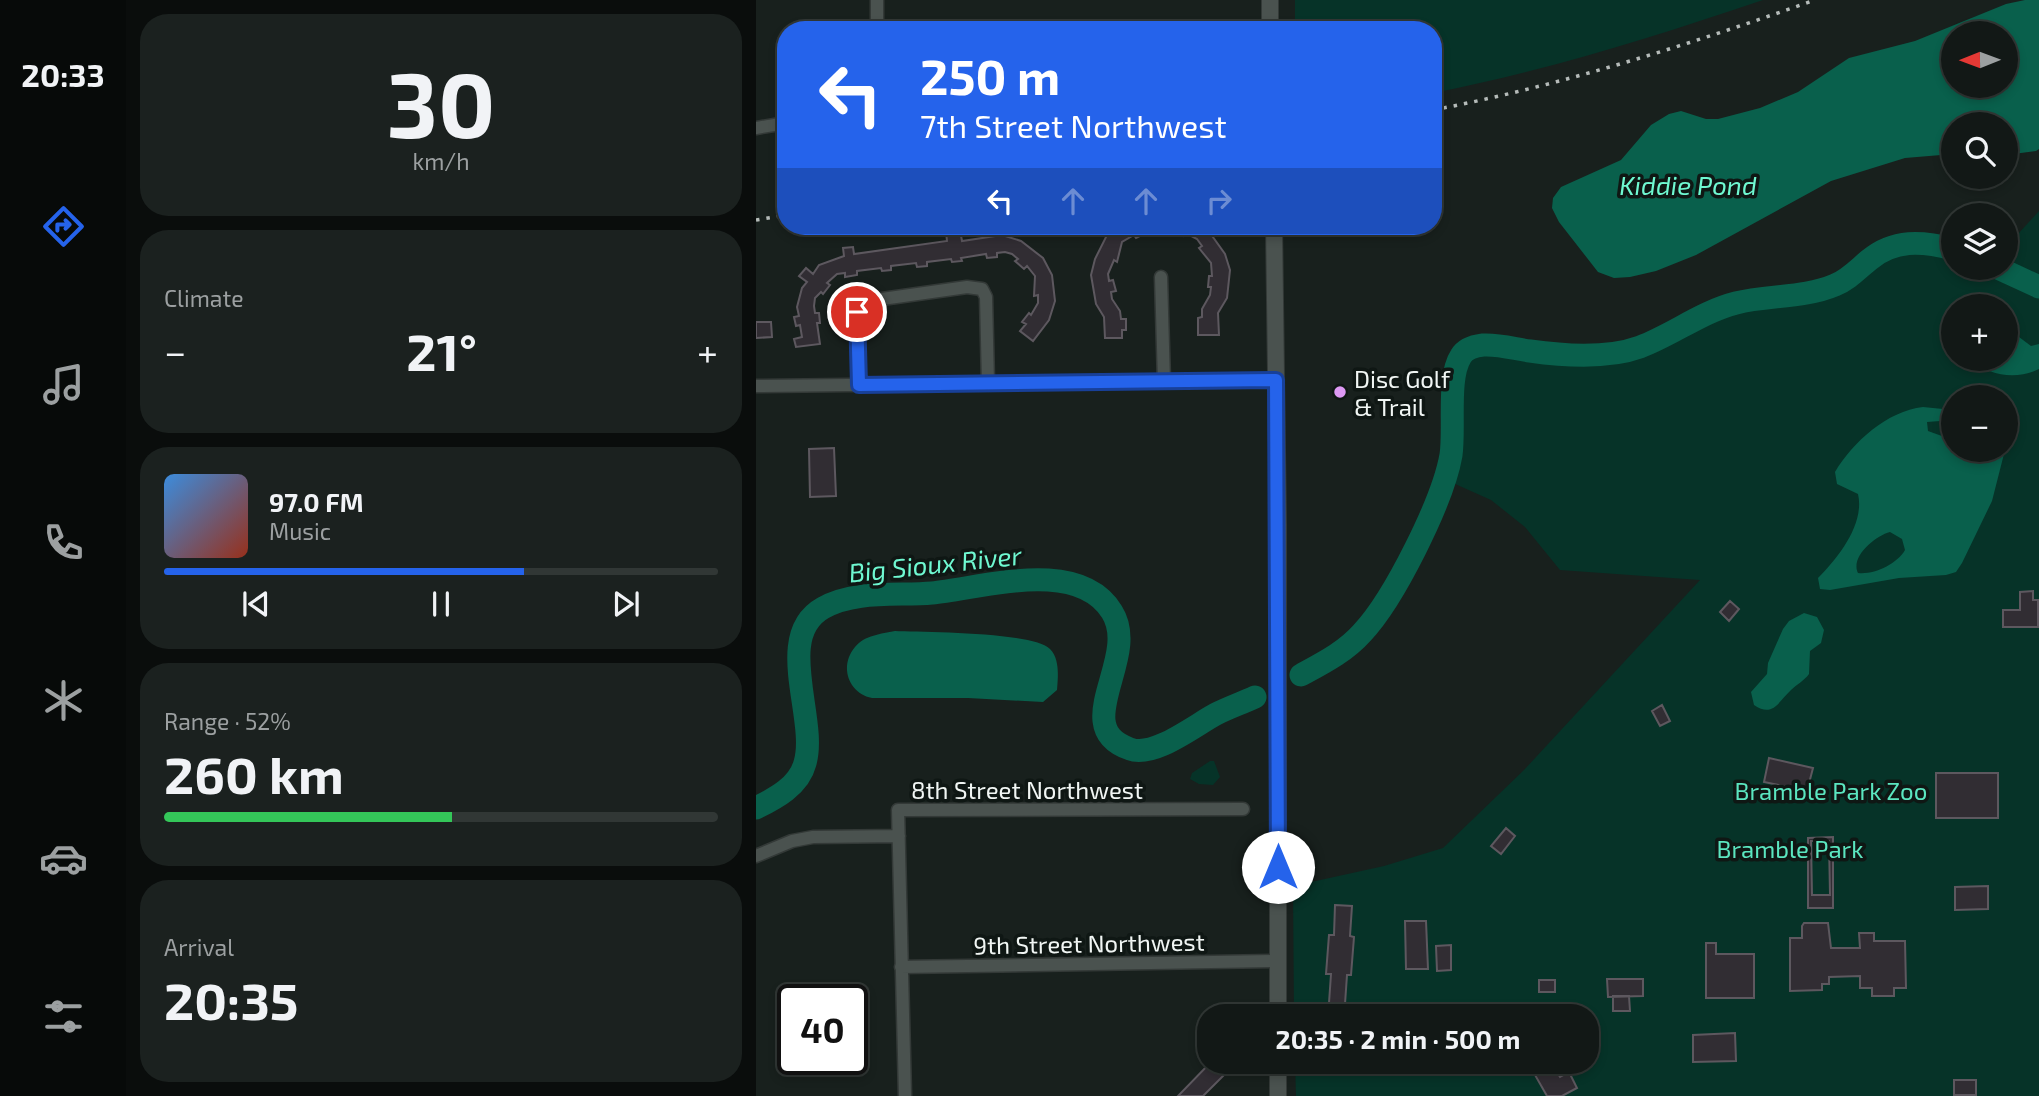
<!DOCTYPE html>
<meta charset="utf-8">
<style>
:root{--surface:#121816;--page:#1b211f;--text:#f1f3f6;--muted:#9ca0a1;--line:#313735;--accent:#2563eb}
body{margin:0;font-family:"Exo 2",sans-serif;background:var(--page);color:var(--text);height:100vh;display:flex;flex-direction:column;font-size:26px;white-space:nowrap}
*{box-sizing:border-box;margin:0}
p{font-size:23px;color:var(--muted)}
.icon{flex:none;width:38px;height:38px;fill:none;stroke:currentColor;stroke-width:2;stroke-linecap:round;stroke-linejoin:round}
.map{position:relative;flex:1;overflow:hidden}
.side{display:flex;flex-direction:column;gap:14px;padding:14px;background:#0a0d0c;width:630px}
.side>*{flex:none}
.banner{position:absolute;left:21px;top:21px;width:665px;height:214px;border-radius:28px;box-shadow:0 4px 10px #0003,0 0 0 2px var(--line);background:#2563eb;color:#fff;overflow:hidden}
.needle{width:46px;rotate:269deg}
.tools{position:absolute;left:1185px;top:21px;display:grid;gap:14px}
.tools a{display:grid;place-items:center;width:77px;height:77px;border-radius:50%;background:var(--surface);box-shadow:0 4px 10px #0003,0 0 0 2px var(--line);font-size:35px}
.speed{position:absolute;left:21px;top:984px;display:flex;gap:14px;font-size:35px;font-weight:700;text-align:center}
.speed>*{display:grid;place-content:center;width:91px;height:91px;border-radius:50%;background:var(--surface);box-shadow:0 4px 10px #0003,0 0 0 2px var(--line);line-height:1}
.speed .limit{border:4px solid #111;border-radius:10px;background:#fff;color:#111}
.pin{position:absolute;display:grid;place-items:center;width:60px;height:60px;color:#fff;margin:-30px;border:4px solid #fff;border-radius:50%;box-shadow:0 2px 7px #0007}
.me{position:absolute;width:77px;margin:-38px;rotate:0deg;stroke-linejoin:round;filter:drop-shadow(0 0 5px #0008)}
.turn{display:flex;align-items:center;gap:24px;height:147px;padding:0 28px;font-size:32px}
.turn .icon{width:91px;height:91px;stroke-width:2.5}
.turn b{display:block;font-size:49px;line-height:60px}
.lanes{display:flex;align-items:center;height:66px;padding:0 28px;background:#0003;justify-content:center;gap:35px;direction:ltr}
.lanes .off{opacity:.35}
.big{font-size:52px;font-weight:700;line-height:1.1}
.side .tile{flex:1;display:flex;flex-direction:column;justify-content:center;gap:10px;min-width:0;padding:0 24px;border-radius:28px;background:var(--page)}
.side .dial{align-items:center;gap:0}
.dial b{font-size:91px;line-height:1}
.song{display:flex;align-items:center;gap:21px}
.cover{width:84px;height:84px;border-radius:10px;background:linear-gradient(135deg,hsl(210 70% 55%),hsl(10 70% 35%))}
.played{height:7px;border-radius:4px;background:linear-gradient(90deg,var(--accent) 65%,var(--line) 65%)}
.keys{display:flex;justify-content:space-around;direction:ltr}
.heat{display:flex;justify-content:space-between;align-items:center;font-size:38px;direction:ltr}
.charge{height:10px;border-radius:5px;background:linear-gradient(90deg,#34c759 52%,var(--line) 0)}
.trip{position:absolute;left:441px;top:1004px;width:402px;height:70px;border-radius:28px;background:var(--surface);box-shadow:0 4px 10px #0003,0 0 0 2px var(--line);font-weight:700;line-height:70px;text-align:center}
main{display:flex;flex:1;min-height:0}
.menu{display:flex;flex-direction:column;width:126px;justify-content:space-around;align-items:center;background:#070a09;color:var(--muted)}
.menu .icon{width:49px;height:49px}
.menu .on{color:var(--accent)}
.menu b{font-size:32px;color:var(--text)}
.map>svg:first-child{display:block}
.green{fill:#063328;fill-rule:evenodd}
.water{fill:#09604c;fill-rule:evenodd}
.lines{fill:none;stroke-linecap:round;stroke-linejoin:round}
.river{stroke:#09604c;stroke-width:23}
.building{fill:#312d33;stroke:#5d585f;stroke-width:2;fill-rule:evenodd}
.minor-casing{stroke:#333937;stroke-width:15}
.tertiary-casing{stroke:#333937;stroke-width:18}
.minor{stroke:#4a524f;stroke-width:12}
.tertiary{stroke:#4a524f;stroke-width:16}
.rail{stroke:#b5bbb9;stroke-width:3.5;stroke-dasharray:3.5 7;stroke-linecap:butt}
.route-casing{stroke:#184099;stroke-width:18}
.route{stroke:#2563eb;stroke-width:12}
.poi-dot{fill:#dd99f3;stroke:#0f1714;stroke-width:2.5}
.labels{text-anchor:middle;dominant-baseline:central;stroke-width:7;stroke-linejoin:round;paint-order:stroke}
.poi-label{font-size:24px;fill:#f1f6f4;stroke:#0f1714;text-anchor:start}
.street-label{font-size:24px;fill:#f1f6f4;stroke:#0f1714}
.park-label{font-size:24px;fill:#5be6c0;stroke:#0f1714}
.water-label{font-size:26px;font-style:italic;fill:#6ff8d1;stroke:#0f1714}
</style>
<main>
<nav class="menu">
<b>20:33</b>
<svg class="icon on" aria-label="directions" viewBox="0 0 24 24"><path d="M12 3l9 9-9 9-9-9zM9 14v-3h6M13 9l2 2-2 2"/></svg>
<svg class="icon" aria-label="music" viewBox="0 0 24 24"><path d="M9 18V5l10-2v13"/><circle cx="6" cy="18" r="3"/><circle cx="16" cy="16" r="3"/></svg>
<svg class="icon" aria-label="phone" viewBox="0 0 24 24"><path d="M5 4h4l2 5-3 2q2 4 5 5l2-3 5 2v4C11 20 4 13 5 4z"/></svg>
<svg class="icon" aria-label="climate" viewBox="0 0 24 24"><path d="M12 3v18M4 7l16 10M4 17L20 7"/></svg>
<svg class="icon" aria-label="car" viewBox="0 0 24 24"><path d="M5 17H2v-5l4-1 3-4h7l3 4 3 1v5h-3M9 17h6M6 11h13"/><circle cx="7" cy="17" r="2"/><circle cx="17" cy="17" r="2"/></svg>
<svg class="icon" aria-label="filters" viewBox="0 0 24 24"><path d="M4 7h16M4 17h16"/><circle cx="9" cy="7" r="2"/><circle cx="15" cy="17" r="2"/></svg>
</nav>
<section class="side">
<div class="tile dial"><b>30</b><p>km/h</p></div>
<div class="tile"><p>Climate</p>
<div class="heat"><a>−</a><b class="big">21°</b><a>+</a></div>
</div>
<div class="tile">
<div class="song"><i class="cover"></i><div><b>97.0 FM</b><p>Music</p></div></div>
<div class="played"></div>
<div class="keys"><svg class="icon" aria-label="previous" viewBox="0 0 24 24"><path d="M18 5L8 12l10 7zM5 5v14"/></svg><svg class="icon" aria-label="pause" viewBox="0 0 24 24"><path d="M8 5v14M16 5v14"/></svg><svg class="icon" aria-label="next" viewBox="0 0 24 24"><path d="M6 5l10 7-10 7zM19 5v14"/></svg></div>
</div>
<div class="tile"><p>Range · 52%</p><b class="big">260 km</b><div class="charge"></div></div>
<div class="tile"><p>Arrival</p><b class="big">20:35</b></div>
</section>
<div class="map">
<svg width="1283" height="1096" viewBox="0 0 1283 1096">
<rect width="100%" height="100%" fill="#18201d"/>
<path class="green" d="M539,0H1007C898,37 790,71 677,93V30H539Z
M1283,211V1096H540L539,1062H831V1017H538L537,886L628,866L687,848L768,770L944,580L804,570L769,527L735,500L688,479C693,461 697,443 698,424C700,399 694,378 706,354C729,338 756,349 783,352C809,355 842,358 867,352C907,343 939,314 979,303C1011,295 1048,298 1078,286C1091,280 1101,269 1112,260C1138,239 1166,241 1197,249V268H1250V247ZM1197,306H1250V359H1197ZM1197,397H1250V450H1197Z
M454,761H458L464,777L457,785L443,784L434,779L436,773Z"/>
<path class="water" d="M1269,0H1283V149L1280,151L1250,155V124H1197V154L1149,158L1075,181L940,255L900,271L874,277L858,278L842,272L803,222L796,208L797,198L805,187L865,160L895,125L913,114L925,111L950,119H962L1004,108L1042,92L1093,58L1159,41L1250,4ZM1197,33H1250V86H1197Z
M1250,323L1259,334L1275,346L1283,344V369C1261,380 1233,376 1215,360L1250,359Z
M1167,407L1197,410V428L1184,421L1171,422L1172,431L1197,440V450H1249L1236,501L1206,563L1200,572L1190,575L1143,578L1074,590L1064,589L1062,578C1082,558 1109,524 1102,494L1081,484L1079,472C1097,442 1131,411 1167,407ZM1134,532L1146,539L1149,550C1141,564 1118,575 1102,573C1094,557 1119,536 1134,532Z
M1048,613L1061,617L1068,630L1065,643L1054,651L1053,674C1048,681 1041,684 1035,690C1022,702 1017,718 998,705L995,692L1011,674L1012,663L1027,629L1033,621Z
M139,631C167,632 278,632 294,649C304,659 302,677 301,690L287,702L212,698H116C92,693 83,666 99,647C109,635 125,634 139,631Z"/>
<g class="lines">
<path class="river" d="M1242,268L1283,287
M545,675C567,663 589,652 606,633C638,599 687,501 695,455C699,428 691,377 705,356C709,349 719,346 727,345C743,344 759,349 774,351C809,356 851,359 884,347C918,334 945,312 980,303C1011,295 1049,298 1079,285C1092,280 1102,269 1113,260C1138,239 1166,241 1197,249
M0,808C20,798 43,786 49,763C62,719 17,636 67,608C98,590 142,596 176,593C227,588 322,557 356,612C385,658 311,727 374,749C398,758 439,725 460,714C472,708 486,703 499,697"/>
</g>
<path class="building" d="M361,226H410H394L388,229L390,233L380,238L378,235L366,242L361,262L358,260L352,274L353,281L357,280L360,291L355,292L356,299L364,311L365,319H370V330H366V338H349L348,317L340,304L335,275L339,259L351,235Z
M411,226H449L469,254L474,270L471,298L462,313L463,335H442V318L446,317V309L454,295L455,287H452L453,276H456L455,263L443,248L446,246L441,239L428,232L427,236L417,232L418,228Z
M204,230L206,241L246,235L265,241L287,258L296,275L299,301L293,320L277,341L264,331L270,324L266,322L273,313L275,315L282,303V295L278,296L279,276L271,266L268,269L259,261L262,259L256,254L249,252L241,253V257L231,258L230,254L205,258L206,261L196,262L195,259L171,262V266L161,267L160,263L135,266V270L126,271L125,268L101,271V275L89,277V273L81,274L71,283L74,285L67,294L65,292L59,298L58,306L59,313H63L64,323H61L64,344L40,347L38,339L46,337L44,325L40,326L38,317L43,316L41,307L46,288L51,282L43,276L50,268L57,274L63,265L88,256L87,248L97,247L98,254L191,241L190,232Z
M0,322H15L16,337L0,338Z
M78,448L80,496L54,497L53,449Z
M1277,591V600H1282V627H1247V610H1264V592Z
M974,601L983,609L973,621L964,612Z
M906,705L914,721L904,726L896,711Z
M1013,758L1057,768L1051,791L1008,782Z
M1180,773H1242V818H1180Z
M750,828L759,836L745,854L735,846Z
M1077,837V908H1052V838ZM1055,841H1073L1074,895H1056Z
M1232,886V909L1199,910V887Z
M579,905L596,906L594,936L598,937L595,975H591L589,1004L573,1003L575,974H570L573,935H578Z
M649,921H670L672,969H650Z
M1048,923H1072L1075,948H1104L1103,933H1118V941H1149L1150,988H1138V996H1116V988H1104V976L1073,977V984H1066V990L1034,991V938H1046V926Z
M950,943H960V954H998V998H950Z
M695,945V970L681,971L680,946Z
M851,979H887V996L852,997Z
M783,980H799V992H783Z
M857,996H873L874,1011H857Z
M979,1033L980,1061L937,1062V1035Z
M455,1062H481L447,1096H422Z
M597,1062H657V1065L597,1066Z
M797,1065L804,1077L813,1072L821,1088L806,1096H791L779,1075Z
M1198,1080H1220V1095H1198Z"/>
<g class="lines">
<g class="minor-casing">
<path id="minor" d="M121,0V30
M0,128L30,123
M405,277L408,382
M103,385L101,312L126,299L211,287L226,289L230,297L232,383
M0,386L520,380
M0,856L36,841L57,837L143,836
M145,967L522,961
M149,1096L142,810L487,809"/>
</g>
<g class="tertiary-casing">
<path id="tertiary" d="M514,0V30
M518,226L522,524V1017
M522,1062V1096"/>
</g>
<use href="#minor" class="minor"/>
<use href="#tertiary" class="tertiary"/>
<path class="rail" d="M677,110C808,85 934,44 1059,0
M0,220L30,215"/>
</g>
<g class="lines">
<g class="route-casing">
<path id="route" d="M101,312L103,385L520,380L522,867"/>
</g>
<use href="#route" class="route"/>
</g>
<circle class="poi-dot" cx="584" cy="392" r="7"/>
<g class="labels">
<g class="poi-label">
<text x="598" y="378">Disc Golf<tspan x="598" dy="28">&amp; Trail</tspan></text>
</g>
<g class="street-label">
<text x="271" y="789">8th Street Northwest</text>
<text transform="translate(333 943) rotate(-1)">9th Street Northwest</text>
</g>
<g class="park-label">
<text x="1075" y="790">Bramble Park Zoo</text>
<text x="1034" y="848">Bramble Park</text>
</g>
<g class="water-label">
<text x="932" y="184">Kiddie Pond</text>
<text transform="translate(179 563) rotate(-6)">Big Sioux River</text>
</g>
</g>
</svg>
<div class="tools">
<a><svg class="needle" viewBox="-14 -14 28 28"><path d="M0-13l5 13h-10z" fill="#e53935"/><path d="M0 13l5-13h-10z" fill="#9ca0a1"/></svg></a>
<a><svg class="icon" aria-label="search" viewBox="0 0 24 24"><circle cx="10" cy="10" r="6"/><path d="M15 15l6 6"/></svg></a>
<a><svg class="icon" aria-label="layers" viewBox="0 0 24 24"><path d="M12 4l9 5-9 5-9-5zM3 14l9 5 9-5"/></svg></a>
<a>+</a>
<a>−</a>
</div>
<div class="speed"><div class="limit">40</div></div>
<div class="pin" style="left:101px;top:312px;background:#d93025"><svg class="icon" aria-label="arrive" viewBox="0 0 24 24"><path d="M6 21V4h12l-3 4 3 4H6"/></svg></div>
<svg class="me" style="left:522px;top:867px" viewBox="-20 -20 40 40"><circle r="19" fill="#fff"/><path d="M0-13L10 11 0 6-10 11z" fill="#2563eb"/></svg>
<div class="trip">20:35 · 2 min · 500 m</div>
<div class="banner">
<div class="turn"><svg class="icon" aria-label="left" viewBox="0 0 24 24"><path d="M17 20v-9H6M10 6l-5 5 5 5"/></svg><div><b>250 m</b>7th Street Northwest</div></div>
<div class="lanes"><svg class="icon" aria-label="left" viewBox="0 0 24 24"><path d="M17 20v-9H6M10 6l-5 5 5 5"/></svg><svg class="icon off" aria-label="ahead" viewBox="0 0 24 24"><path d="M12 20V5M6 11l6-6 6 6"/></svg><svg class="icon off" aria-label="ahead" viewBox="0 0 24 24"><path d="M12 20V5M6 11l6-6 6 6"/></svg><svg class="icon off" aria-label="right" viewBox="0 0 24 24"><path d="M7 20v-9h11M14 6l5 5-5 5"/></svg></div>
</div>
</div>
</main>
